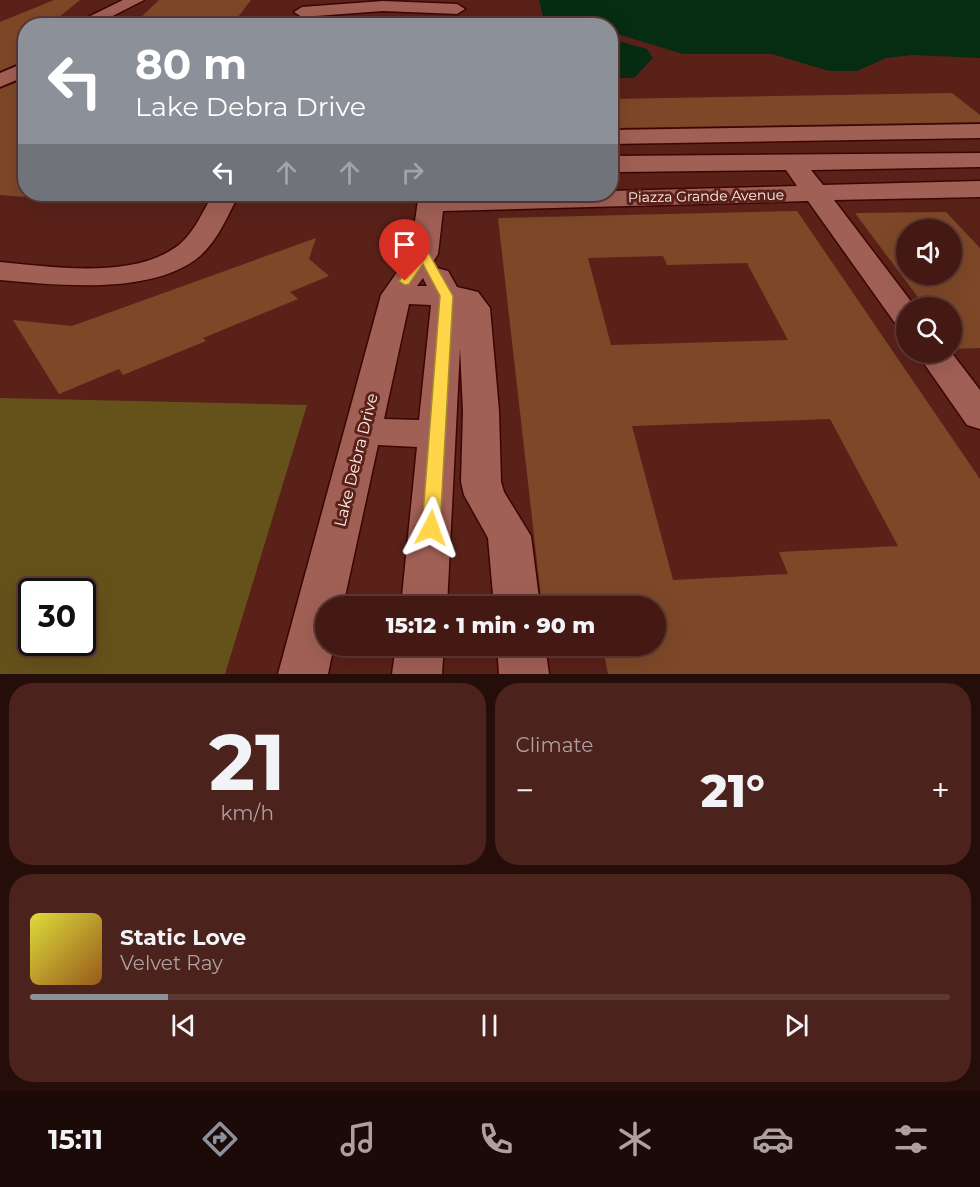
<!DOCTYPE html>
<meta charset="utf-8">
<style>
:root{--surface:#441913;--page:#4b221c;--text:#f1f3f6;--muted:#afa0a0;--line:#5c3833;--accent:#8c9099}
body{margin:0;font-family:Montserrat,sans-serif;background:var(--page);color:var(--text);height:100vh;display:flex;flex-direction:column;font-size:22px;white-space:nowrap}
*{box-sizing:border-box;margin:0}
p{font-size:20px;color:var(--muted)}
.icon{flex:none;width:33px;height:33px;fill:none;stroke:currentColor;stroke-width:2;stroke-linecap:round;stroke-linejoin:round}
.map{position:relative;height:674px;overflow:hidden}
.details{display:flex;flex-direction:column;gap:9px;padding:9px;background:#250e0a;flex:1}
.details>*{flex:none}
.banner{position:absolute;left:18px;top:18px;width:600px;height:183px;border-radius:24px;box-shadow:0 6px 24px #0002,0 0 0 2px var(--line);background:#8c9099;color:#fff;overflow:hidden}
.fabs{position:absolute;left:896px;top:219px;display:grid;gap:12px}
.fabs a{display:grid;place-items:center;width:66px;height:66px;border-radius:50%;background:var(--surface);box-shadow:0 6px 24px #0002,0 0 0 2px var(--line);font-size:30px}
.speed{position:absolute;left:18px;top:578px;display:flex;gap:12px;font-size:30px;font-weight:700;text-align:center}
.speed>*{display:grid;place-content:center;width:78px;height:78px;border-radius:50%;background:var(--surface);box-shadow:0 6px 24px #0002,0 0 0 2px var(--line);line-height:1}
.speed .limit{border:3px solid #111;border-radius:9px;background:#fff;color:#111}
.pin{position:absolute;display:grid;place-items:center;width:51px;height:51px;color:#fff;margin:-62px -26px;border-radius:50% 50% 50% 0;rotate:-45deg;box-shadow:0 0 6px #0007}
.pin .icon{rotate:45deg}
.me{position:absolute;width:66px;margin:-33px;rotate:4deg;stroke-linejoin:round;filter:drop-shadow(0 0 4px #0008)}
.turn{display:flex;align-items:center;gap:21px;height:126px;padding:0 18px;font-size:27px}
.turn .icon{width:78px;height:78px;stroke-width:2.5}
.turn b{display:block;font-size:42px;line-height:51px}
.lanes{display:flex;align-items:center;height:57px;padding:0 18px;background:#0003;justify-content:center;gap:30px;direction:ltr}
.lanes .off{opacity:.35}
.big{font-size:45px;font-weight:800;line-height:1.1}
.details .tile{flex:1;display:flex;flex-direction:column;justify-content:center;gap:9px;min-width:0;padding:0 21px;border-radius:24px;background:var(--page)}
.details .dial{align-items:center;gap:0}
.dial b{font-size:78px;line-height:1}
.song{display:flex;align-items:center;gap:18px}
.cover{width:72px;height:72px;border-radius:9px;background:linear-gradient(135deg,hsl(60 70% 55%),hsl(30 70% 35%))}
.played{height:6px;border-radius:3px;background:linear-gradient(90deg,var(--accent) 15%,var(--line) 15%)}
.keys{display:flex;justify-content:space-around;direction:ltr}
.heat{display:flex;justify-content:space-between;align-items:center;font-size:33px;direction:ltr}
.details .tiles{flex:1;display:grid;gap:9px;grid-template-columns:1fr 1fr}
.tile:last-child{grid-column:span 2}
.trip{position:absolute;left:315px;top:596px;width:351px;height:60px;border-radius:30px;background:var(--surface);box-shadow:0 6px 24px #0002,0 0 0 2px var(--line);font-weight:800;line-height:60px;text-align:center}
.menu{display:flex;height:96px;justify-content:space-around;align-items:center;background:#1b0a08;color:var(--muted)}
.menu .icon{width:42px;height:42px}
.menu .selected{color:var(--accent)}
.menu b{font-size:27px;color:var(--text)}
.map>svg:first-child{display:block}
.green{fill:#65521b;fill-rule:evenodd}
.water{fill:#062c12}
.building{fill:#7e4828;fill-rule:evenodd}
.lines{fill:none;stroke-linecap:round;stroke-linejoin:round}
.minor-casing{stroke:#3d0502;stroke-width:3}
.minor{fill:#a16056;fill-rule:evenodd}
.route{fill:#ffd54a;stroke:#a68a30;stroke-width:1.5}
.labels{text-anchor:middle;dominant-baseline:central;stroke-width:6;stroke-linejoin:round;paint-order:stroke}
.far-street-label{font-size:14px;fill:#fcedea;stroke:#5a2119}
.street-label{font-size:16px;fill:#fcedea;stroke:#5a2119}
</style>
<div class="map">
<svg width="980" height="674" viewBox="0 0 980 674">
<rect width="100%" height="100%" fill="#5a2119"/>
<path class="green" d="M0,398L307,405L225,674H0ZM32,591H82V642H32Z"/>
<path class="water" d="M539,0H980V58L913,55L886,58L857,71H829L772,54H683L611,32L610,26L545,25Z
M611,39L647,49L653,58L634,78H611Z"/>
<path class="building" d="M54,0H80L48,26H26V60L0,71V22Z
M159,0H251L231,26H132Z
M26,79V197L0,195V89Z
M952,93L980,115V122L610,128V99Z
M797,211L980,479V674H608L604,654L549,656L547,645H656V606H542L498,218ZM663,256L667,265L747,263L788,340L611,345L588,258ZM830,419L898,546L779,552L788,574L673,580L632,426Z
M946,212L980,248V348L951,349V308H926L855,213ZM906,230H951V274H906Z
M316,238L309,259L329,276L290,292L298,299L203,338L206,341L123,375L119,369L59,394L13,320L72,326Z"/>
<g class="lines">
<g class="minor-casing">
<path id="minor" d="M123,0H144L93,26H70Z
M383,1L457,4L465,9L457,14L383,11L302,17L294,12L302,7Z
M26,62V76L0,87V73Z
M980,124V138L610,144V130Z
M980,153V167L811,170L823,185L980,181V197L834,200L916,308H906V326L895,323L808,201L443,211L438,254L428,270L437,268L448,271L457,287L478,292L490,308L499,411L501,482L504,492L531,536L540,606H494L488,538L464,495L461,482L463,411L460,348L447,606H401L417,447L378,445L343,606H326V645H334L328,674H278L381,295L410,254L419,194H610V191L797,186L786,170L621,172L610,170V156ZM423,278L427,286H417ZM409,304L431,305L419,420L384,419Z
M213,194H239C228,215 218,240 200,256C153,296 57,285 0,280V262C53,267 136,280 180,244C195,231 203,211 213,194Z
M916,352H951L980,390V429L967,425Z
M396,645H444L442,674H392Z
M497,645H545L549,674H499Z"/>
</g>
<use href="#minor" class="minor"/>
</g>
<path class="route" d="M420,252H428L453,296L440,528L437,533H425L422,528L440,296L423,264L409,284L405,285L399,281Z"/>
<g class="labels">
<g class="far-street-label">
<text transform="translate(706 196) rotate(-1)">Piazza Grande Avenue</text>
</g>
<g class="street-label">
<text transform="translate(356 460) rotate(-76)">Lake Debra Drive</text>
</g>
</g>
</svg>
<div class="fabs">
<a><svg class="icon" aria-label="sound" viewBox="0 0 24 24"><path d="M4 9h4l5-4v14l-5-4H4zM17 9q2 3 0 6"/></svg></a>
<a><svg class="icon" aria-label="search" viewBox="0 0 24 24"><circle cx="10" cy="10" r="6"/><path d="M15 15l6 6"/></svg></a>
</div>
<div class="speed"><div class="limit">30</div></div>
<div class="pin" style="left:405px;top:281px;background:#d93025"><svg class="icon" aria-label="arrive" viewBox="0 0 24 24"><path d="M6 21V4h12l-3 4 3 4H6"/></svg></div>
<svg class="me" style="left:431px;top:528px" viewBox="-20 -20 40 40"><path d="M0-17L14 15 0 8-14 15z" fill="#ffd54a" stroke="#fff" stroke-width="4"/></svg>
<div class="trip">15:12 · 1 min · 90 m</div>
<div class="banner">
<div class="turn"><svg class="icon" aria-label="left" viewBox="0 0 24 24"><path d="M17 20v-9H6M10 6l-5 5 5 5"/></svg><div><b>80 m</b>Lake Debra Drive</div></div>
<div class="lanes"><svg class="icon" aria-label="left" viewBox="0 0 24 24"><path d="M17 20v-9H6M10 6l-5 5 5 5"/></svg><svg class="icon off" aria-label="ahead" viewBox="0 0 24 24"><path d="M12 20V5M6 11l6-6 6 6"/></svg><svg class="icon off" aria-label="ahead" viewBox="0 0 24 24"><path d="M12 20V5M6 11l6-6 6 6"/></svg><svg class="icon off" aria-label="right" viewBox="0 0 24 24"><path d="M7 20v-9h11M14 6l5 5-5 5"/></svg></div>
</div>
</div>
<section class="details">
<div class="tiles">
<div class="tile dial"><b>21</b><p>km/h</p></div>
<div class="tile"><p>Climate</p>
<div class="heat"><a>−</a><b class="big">21°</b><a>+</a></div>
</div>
<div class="tile">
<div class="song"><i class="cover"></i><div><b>Static Love</b><p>Velvet Ray</p></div></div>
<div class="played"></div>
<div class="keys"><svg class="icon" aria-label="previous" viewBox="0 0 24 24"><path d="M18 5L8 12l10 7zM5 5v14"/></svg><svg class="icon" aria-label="pause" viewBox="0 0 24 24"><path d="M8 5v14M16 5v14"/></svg><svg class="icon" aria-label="next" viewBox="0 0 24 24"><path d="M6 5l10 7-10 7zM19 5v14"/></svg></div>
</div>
</div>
</section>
<nav class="menu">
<b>15:11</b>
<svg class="icon selected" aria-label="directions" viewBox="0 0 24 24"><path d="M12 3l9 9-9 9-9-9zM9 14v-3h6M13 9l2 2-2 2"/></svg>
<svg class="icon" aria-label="music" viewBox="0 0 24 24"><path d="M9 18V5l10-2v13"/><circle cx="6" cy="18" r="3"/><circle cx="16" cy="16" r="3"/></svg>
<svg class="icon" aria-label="phone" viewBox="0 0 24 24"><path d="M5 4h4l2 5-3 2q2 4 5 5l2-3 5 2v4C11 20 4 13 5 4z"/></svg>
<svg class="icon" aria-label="climate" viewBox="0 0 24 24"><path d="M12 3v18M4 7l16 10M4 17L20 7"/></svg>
<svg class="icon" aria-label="car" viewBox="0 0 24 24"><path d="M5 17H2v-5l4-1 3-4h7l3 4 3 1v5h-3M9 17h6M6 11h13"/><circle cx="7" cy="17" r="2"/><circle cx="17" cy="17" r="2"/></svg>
<svg class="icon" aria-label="filters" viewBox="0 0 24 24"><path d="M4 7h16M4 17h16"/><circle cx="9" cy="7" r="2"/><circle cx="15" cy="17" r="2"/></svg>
</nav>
